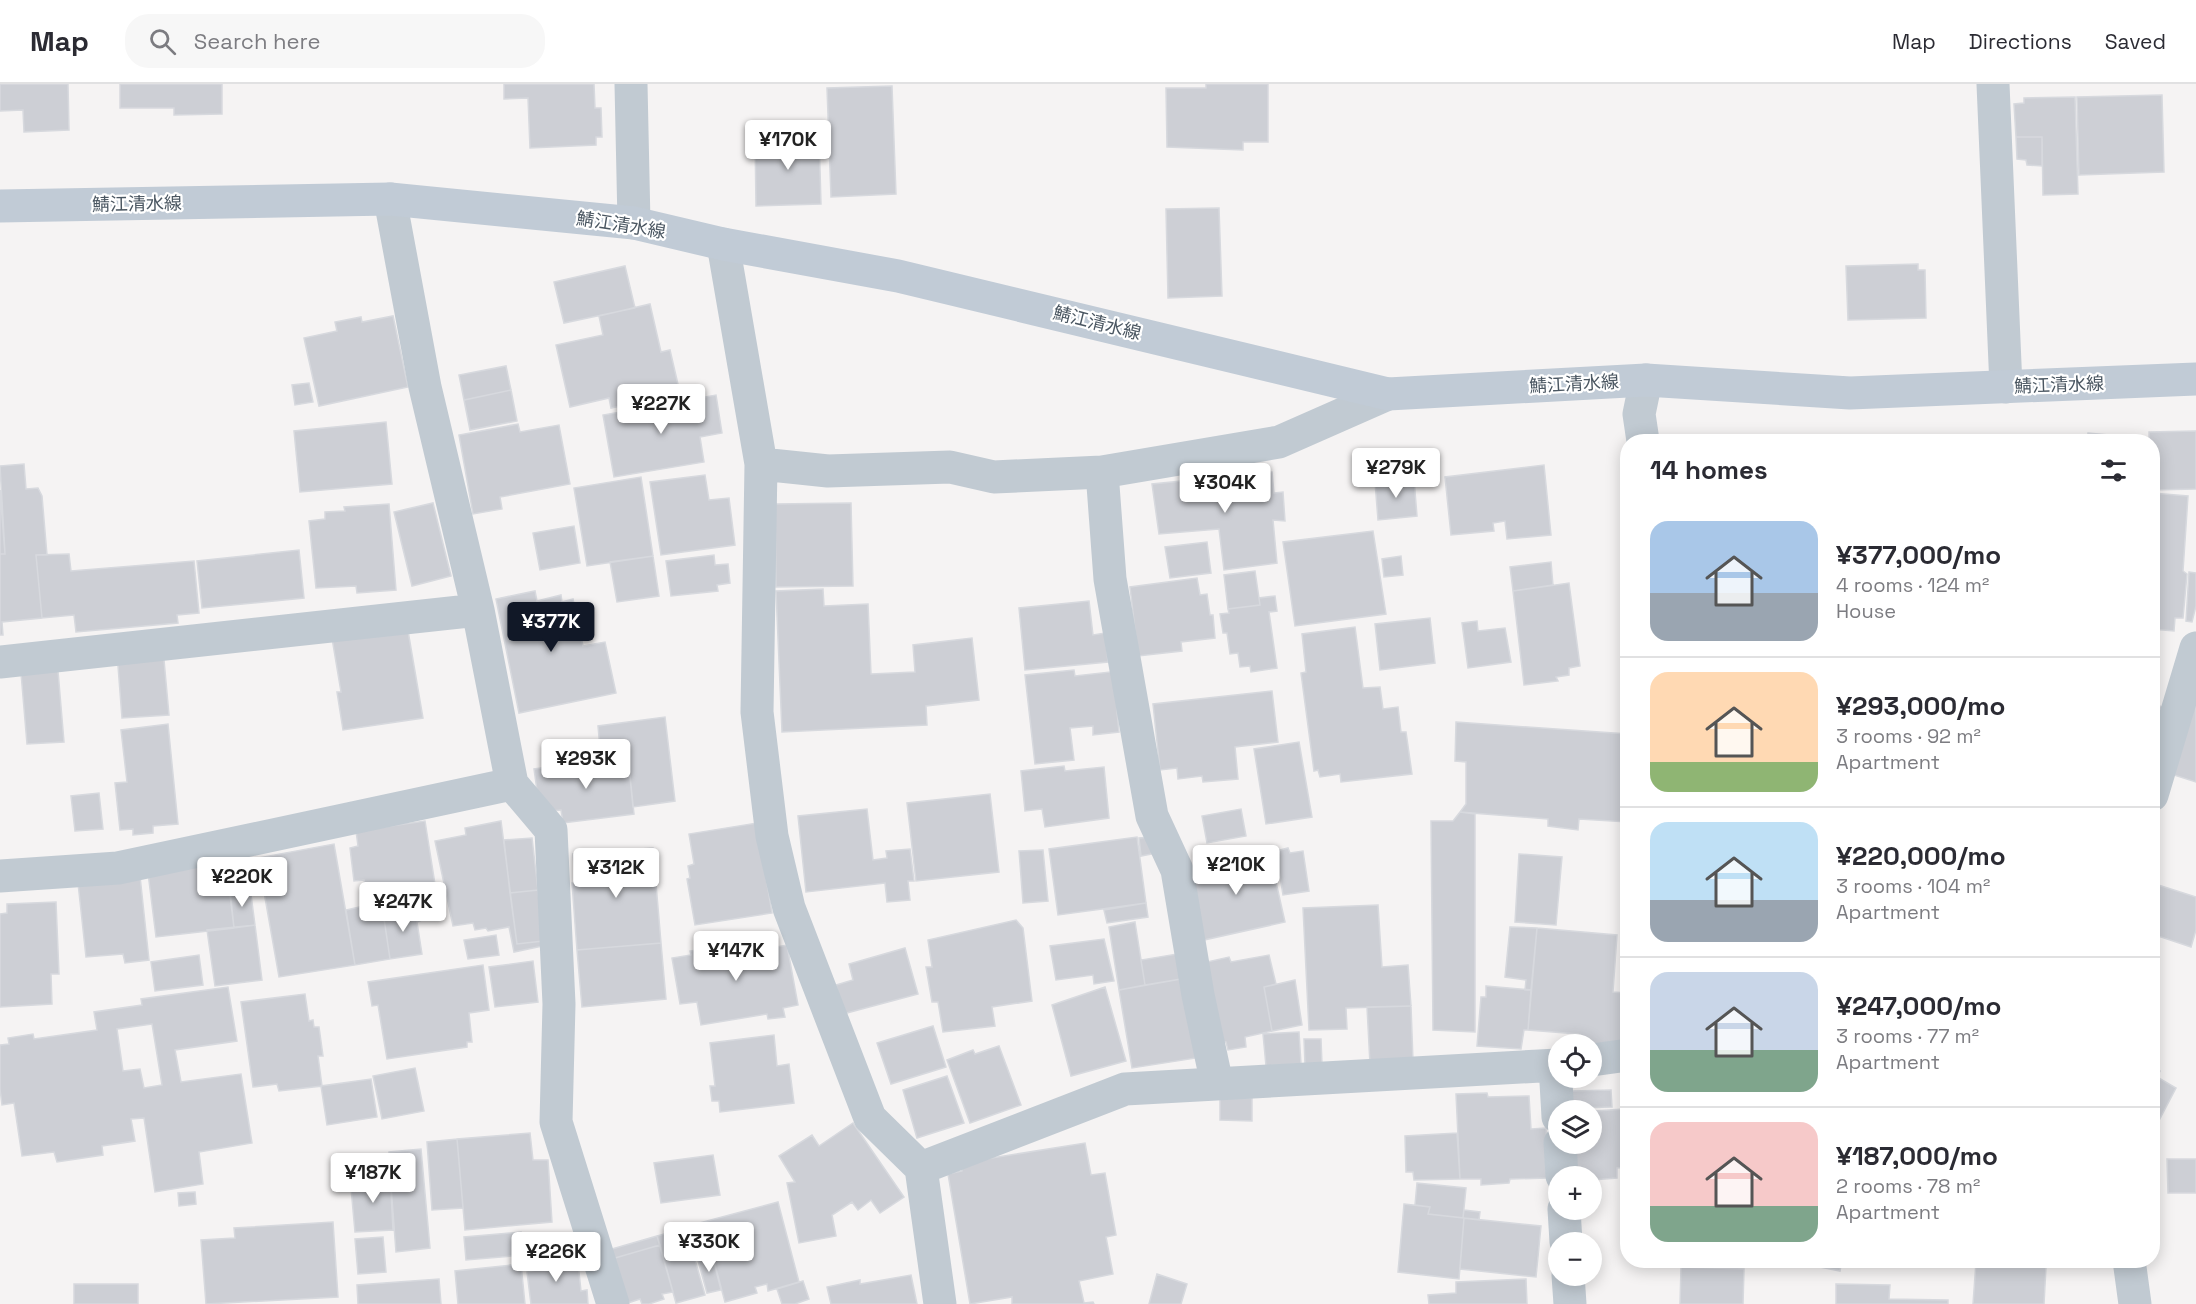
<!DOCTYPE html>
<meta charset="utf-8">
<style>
body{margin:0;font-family:"Space Grotesk","Noto Sans JP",sans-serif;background:#f7f7f7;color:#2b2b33;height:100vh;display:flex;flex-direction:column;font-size:22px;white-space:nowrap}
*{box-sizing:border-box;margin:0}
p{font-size:20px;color:#7c7c81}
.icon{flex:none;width:33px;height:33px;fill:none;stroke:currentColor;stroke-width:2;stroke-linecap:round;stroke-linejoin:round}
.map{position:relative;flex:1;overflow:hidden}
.sheet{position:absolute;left:1620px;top:350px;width:540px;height:834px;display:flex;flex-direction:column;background:#fff;border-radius:24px;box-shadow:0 3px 15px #0003}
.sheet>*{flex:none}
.tools{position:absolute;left:1548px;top:950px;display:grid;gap:12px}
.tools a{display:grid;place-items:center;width:54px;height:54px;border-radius:50%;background:#fff;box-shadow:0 3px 15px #0003;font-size:30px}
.price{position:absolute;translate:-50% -51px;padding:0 14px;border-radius:6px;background:#fff;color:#222;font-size:20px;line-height:39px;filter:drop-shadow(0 2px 3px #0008)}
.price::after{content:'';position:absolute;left:50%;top:36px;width:18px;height:14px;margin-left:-9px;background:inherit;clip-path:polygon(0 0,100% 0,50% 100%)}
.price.active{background:#111827;color:#fff}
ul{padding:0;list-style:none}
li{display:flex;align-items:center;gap:18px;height:150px;padding:0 30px}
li+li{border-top:2px solid #e1e1e2}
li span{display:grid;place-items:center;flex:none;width:168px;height:120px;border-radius:18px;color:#555}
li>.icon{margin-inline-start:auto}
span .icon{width:72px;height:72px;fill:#fffc;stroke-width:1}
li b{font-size:26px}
h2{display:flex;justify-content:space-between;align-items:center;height:72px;padding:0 30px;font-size:26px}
header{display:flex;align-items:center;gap:36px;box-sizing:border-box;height:84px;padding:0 30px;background:#fff;border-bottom:2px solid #e1e1e2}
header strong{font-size:28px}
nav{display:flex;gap:33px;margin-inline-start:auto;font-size:21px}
.search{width:420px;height:54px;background:#f7f7f7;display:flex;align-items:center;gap:15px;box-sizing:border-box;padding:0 21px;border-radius:24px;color:#7c7c81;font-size:22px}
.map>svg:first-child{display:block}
.building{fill:#cdcfd5;stroke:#d7d9de;stroke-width:1.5;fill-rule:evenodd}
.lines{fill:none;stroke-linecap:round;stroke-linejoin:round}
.minor{stroke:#c1cad2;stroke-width:33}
.secondary{stroke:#c1cbd6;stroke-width:33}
.labels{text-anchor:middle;stroke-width:4.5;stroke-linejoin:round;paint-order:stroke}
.street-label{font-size:18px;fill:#4a5661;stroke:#fff}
</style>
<header>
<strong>Map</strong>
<div class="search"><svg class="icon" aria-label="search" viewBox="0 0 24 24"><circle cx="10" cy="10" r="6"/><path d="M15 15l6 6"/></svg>Search here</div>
<nav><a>Map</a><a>Directions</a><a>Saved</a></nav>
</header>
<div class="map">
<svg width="2196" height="1220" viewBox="0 0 2196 1220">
<rect width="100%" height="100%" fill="#f5f3f3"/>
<path class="building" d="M0,0H68L69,46L24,48L23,26L0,27Z
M120,0H222V30L174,31V24H120Z
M504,0H594L595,24H601L602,53H596V61L530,64L528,14L504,15Z
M1206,0H1268V58H1243V66L1167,63L1166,4H1206Z
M892,2L896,110L831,113L827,4Z
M2162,11L2164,88L2079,91L2077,13Z
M2075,13L2078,110L2043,111L2042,53H2016L2014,20L2024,19V14Z
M819,51L821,120L756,122L755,53Z
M2016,53H2042V82L2027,81L2026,76L2017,75Z
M1219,124L1222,212L1168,214L1166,125Z
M1918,180V186H1925L1926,234L1848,236L1846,182Z
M625,182L635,224L564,239L554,198Z
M650,220L661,268L670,266L680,309L611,324L609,314L570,323L556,261L603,251L599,232Z
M393,232L408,303L319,322L304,254L337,247L335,238L361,233L362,238Z
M506,282L511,306L464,316L459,291Z
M309,299L313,318L295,321L292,301Z
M511,306L517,337L470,346L464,316Z
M716,311L722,349L700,353L704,378L614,393L603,331Z
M386,338L392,400L300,408L294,347Z
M518,340L520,348L559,341L570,400L500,413L502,425L473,430L459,351Z
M2196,347V405L2152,406V357H2149V348Z
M2088,349L2140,354V357H2087Z
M2046,352L2085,356V357H2045Z
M24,380L26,405L38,404L42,412L47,471H36L42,534L2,538L3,551H0V470H5L0,382Z
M1544,381L1551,451L1507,455L1505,437L1493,439L1494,447L1451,451L1445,393Z
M1272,388L1274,409L1283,408L1285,437L1273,436L1277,479L1224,486L1219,445L1159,450L1152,400Z
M705,391L709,416L729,414L735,461L661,471L650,398Z
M641,393L653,472L587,482L574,404Z
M1414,395L1417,432L1378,436L1375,398Z
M0,406L5,470H0Z
M2152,409L2188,412L2183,487L2187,490L2183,534H2175L2174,547L2152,545Z
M433,419L451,492L412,502L394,428Z
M851,419L853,502L776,503L775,420Z
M389,420L396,506L357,509L356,502L316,504L309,437L325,435V428L345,427L344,423Z
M574,442L580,479L540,486L533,449Z
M1373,447L1386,530L1295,542L1283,458Z
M1207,458L1211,489L1170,494L1165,463Z
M299,466L304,514L202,524L197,477Z
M69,470L71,487L194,477L199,529L177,531L178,539L76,548L74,531L42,534L36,471Z
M714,471L715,481L728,480L730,499L717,501L718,507L671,512L666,477Z
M653,472L659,512L617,518L610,478Z
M1401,472L1403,491L1384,493L1382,475Z
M1551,478L1553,501L1513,507L1510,483Z
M1255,487L1260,521L1228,525L1224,491Z
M2189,488L2196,489V522L2192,538L2186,537Z
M1197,494L1200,511L1207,510L1210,531H1213L1215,554L1181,558L1182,567L1138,572L1130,503Z
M1569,499L1580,582L1569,584V591L1556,593L1558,597L1524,601L1513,507Z
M823,505L824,522L868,520L871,590L915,588L913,561L972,554L979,616L926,622L927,641L782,648L776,507Z
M535,507L537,517L561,511L562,518L573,515L583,562L605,558L616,609L519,629L496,515Z
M1275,512L1277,527L1269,528L1277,584L1251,588L1250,582L1240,583L1238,569L1230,570L1227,549H1223L1220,530L1229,529L1228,525L1260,521L1259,514Z
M1089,517L1093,551L1105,549L1108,578L1025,586L1019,524Z
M1430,534L1435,579L1380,586L1375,540Z
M1477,537L1478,547L1505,544L1511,578L1468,584L1462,539Z
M407,541L423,634L343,646L337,608H341L332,554Z
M1355,543L1363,604L1380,603L1383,625L1398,623L1401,648H1406L1412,690L1341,698L1340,690L1320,693L1318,686L1314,687L1301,589L1306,588L1302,550Z
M163,565L169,631L122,634L117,569Z
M1074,586L1075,592L1119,587L1117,628L1119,648L1093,651V642L1070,644L1074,676L1035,680L1025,591Z
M58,587L64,658L27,660L21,589Z
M2196,606V698L2168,689Z
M1272,607L1278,658L1235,663L1238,695L1203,698L1202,692L1178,695L1177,684L1160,686L1153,620Z
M2152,619L2162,623L2152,653Z
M665,633L675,717L633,723L628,673L601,675L598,642Z
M1456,638L1628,650V738L1579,735L1578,746L1548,742V735L1460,728L1466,720V678L1455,677Z
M168,640L178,740L153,742V749L133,751V745L120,746L115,699L127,698L121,646Z
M1299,658L1312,733L1266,740L1254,665Z
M628,673L634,730L563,739L561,726L540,728L534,685Z
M1064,682L1065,687L1104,683L1109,734L1045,743L1042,725L1025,727L1021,687Z
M99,709L103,745L75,747L71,712Z
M990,710L999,788L916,797L907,719Z
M867,725L873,776L887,774L886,767L910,765L914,797H908L910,816L887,818L885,799L806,808L798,732Z
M1241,725L1246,752L1207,759L1202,732Z
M1460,728L1475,730V948L1433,946L1431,737H1453Z
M425,737L438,819L419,821V824L383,828L382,821H368L364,796L354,797L350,764L358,762L356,747Z
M501,737L517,860L543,857V862L514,868L509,843L488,847L486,844L475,846L473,839L453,842L435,757L466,751L465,744Z
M757,739L772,829L695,841L687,795L690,794L688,782L694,780L689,750Z
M1137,753L1146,819L1058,831L1049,765Z
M1150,753L1152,770L1141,772L1139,754Z
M532,754L538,806L510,809L504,756Z
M334,760L355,881L279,893L258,774Z
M653,764L661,859L577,866L572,799H576L573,770Z
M1288,764L1290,769L1303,767L1309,807L1283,811L1276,767Z
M1043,766L1048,817L1023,819L1019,767Z
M1269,767L1285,838L1204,856L1188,785Z
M1519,770L1562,773L1556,841L1515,838Z
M226,779L234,844L156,853L148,789Z
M140,792L149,876L125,879L123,870L86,873L78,799Z
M2152,799L2196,813V846L2191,863L2152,850Z
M250,803L255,841L234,844L230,806Z
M538,806L543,857L517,860L510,809Z
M56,818L59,890H51L52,920L0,923V830L7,829V820Z
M1146,819L1148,833L1107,839L1104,826Z
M368,821H382L390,875L355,881L346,826Z
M1378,821L1382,883L1408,881L1411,922L1346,924L1347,945L1309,946L1303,824Z
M419,824L422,836L417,838L422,870L390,875L383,828Z
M1016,836L1023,844L1032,917L992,923L995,942L943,948L938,918H932L926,883H932L928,856Z
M1135,838L1145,901L1119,906L1109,843Z
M255,841L262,896L215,902L207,846Z
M1510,843L1537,844L1531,906H1525L1526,896L1505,893Z
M1537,844L1617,851L1613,908L1626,909L1622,962L1577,960L1578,950L1528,946Z
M496,851L499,871L468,875L464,856Z
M1104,855L1114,897L1094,900L1093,891L1056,896L1050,862Z
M748,857L750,871L759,869V866L787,861L798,921L783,924L785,933L768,935L767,930L701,941L697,918L680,920L672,874L691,871L690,867Z
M661,859L666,915L582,923L577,866Z
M905,864L918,910L843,930L836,901L853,896L849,880Z
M1177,870L1181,895L1145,901L1141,876Z
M199,871L203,901L155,907L151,878Z
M1269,871L1276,900L1264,903L1272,947L1245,953L1246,963L1228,966L1226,958H1222L1207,878L1229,873L1231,878Z
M533,877L538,918L495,923L489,883Z
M483,881L489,926L469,929L472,958H467V963L387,975L378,921L372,922L368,898Z
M1181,895L1196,974L1132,984L1119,906Z
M1295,896L1302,941L1272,947L1264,903Z
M1486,902L1531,906L1528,946H1524L1521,965L1477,962L1481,913H1486Z
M228,903L237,957L175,966L181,998L241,990L252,1059L199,1068L203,1100L155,1108L144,1034L131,1035L135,1057L102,1062L103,1071L57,1078L54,1068L22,1072L14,1019L2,1021L0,1005V961L9,960L8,954L33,950L34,955L97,946L94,928L142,921L141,915ZM152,940L162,1001L144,1004L140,985L123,987L117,945Z
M1105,903L1126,977L1071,992L1052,921Z
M305,910L309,937L313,936L314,943H319L323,972H318L322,1002L279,1007L277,1000L253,1003L241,918Z
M1411,922L1413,977L1370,980L1367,923Z
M933,942L946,983L891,1000L877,959Z
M1299,948L1301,980L1266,982L1263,950Z
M774,951L777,982L789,980L794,1019L720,1028L719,1017H712L710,1002H715L710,959Z
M1304,955H1321L1322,980L1305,981Z
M999,962L1021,1021L970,1039L947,976L973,966L975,970Z
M2152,983L2160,987L2157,993L2176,1004L2152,1050Z
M415,984L424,1027L382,1035L373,992Z
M947,992L964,1039L917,1054L903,1006Z
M371,995L377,1033L327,1041L321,1002Z
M1628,1004V1083L1617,1084V1094L1592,1096V1092H1575L1574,1059H1592V1055H1597L1595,1027L1624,1025V1005Z
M1611,1006L1612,1023L1572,1024L1571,1007Z
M1487,1009L1488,1013L1529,1012L1531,1045L1546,1044L1548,1094L1510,1095L1509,1099L1481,1101V1095H1460L1456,1010Z
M1220,1013L1252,1014V1037L1220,1036Z
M853,1039L904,1113L880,1129L871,1116L858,1126L852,1118L832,1131L836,1152L799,1159L787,1099L795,1098L779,1072L812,1051L819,1062Z
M530,1049L533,1076H548L552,1138L465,1146L457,1055Z
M1457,1049L1460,1095L1414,1096L1413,1088H1406L1405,1052Z
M457,1055L463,1124L432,1126L427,1058Z
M1085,1059L1091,1091L1105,1089L1116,1151L1106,1153L1113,1190L1079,1197L1084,1219L1093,1218L1094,1220H1012V1213L970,1220L948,1090L962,1087L961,1079Z
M421,1065L430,1164L396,1168L390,1089L372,1090V1082L389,1080V1068Z
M713,1071L720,1111L661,1119L654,1079Z
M2167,1075H2196V1109H2168Z
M390,1089L393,1146L355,1148L351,1104L364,1102L363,1091Z
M1417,1099L1466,1104L1463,1134L1428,1130L1430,1123L1415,1121Z
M195,1108L196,1120L179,1122L178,1109Z
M778,1118L799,1198L768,1207L767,1200L755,1203L757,1209L725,1218L712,1170L697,1173L688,1142Z
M1404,1120L1430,1123L1428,1130L1464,1134L1459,1195L1398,1188Z
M1464,1126L1480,1128L1479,1136L1463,1134Z
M1464,1134L1541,1142L1536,1193L1460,1185Z
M333,1138L338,1213L206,1220L201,1156L235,1154L234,1144Z
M686,1144L705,1211L676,1219L657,1152Z
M521,1148L523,1171L466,1176L464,1153Z
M657,1152L660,1161L608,1176L605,1167Z
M383,1153L386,1188L358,1190L355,1155Z
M660,1161L673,1208L662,1210L664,1215L649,1220H642L640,1215L625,1220L608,1176Z
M712,1170L721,1206L707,1209L697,1173Z
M570,1173V1180L578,1179L581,1207L587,1206L588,1220H531L527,1188L537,1186L536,1178Z
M1806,1176H1842L1840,1187L1805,1180Z
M1976,1178L2046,1183L2044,1220H1973Z
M521,1180L525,1220H458L455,1187Z
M1681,1183L1744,1185L1743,1220H1680Z
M1157,1190L1187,1200L1181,1220H1149Z
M911,1191L917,1220H831L827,1203L860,1196V1200Z
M439,1195L441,1220H358L357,1201Z
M1526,1195L1527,1220H1429L1428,1211L1456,1209V1198Z
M803,1197L809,1215L795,1220H782L777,1205Z
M74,1200H138V1220H74Z
M1836,1200L1890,1201L1889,1215L1948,1216V1220H1836Z"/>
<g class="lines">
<path class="minor" d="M631,0L634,139
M1993,0L2006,303
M390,115L425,303L478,526L512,700L551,746L559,920L556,1038L613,1220
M723,160L761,380L757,628L772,752L789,824L870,1034L921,1084L940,1220
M1643,357L1639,330L1646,296
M761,380L828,387L950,383L994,393L1102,388L1279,358L1388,310
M1102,388L1110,495L1152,732L1177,786L1198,911L1217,1000
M0,578L478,526
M2152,711L2196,564
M0,792L118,784L512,700
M1592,976L1628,971
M1555,981L1558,1033
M1560,1059L1562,1092
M921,1084L1125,1005L1558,981
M1564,1125L1566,1158
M2129,1176L2135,1220
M1568,1191L1570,1220"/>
<path class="secondary" d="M0,122L390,115L634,139L723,160L898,192L1388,310L1646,296L1850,309L2196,295"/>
</g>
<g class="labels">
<g class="street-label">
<text transform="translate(137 120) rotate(-1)" y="6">鯖江清水線</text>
<text transform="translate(621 141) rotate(9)" y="6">鯖江清水線</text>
<text transform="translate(1097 239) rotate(14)" y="6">鯖江清水線</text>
<text transform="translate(1574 300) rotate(-3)" y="6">鯖江清水線</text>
<text transform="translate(2059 301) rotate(-2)" y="6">鯖江清水線</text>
</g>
</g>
</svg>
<div class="tools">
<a><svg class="icon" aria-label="locate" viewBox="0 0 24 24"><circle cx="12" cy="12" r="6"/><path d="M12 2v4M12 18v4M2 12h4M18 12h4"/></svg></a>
<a><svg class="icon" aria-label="layers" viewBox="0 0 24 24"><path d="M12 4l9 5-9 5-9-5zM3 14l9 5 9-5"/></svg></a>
<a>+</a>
<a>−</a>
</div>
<b class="price" style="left:788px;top:87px">¥170K</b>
<b class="price" style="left:661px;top:351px">¥227K</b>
<b class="price" style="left:1396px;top:415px">¥279K</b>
<b class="price" style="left:1225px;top:430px">¥304K</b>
<b class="price active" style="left:551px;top:569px">¥377K</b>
<b class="price" style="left:586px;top:706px">¥293K</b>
<b class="price" style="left:1236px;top:812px">¥210K</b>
<b class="price" style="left:616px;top:815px">¥312K</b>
<b class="price" style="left:242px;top:824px">¥220K</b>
<b class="price" style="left:403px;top:849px">¥247K</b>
<b class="price" style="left:736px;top:898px">¥147K</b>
<b class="price" style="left:373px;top:1120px">¥187K</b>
<b class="price" style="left:709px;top:1189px">¥330K</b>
<b class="price" style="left:556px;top:1199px">¥226K</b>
<section class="sheet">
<h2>14 homes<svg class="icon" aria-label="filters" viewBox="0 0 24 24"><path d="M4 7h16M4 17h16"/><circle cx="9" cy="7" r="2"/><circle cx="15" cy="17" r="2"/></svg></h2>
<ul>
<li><span style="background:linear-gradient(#a9c7e8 60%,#9aa5b1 0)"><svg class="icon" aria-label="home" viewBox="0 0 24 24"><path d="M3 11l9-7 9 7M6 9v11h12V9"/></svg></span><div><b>¥377,000/mo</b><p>4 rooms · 124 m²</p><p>House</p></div></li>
<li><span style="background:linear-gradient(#ffd9b3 75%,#8fb573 0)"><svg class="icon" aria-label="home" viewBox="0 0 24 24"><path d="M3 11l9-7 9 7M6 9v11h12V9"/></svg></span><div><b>¥293,000/mo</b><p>3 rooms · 92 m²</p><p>Apartment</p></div></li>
<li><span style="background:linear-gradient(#bfe0f5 65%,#9aa5b1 0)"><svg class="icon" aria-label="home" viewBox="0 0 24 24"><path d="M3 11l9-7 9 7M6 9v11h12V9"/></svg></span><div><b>¥220,000/mo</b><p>3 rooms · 104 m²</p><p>Apartment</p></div></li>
<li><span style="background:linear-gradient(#c9d6e8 65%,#7fa58c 0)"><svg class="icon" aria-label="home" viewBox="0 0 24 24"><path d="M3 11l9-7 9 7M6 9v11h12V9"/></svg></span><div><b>¥247,000/mo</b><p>3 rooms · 77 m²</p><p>Apartment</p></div></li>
<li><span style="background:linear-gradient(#f6c9c9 70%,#7fa58c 0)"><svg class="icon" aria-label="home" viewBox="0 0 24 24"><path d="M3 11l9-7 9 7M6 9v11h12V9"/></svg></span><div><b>¥187,000/mo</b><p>2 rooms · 78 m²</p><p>Apartment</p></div></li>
</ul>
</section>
</div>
